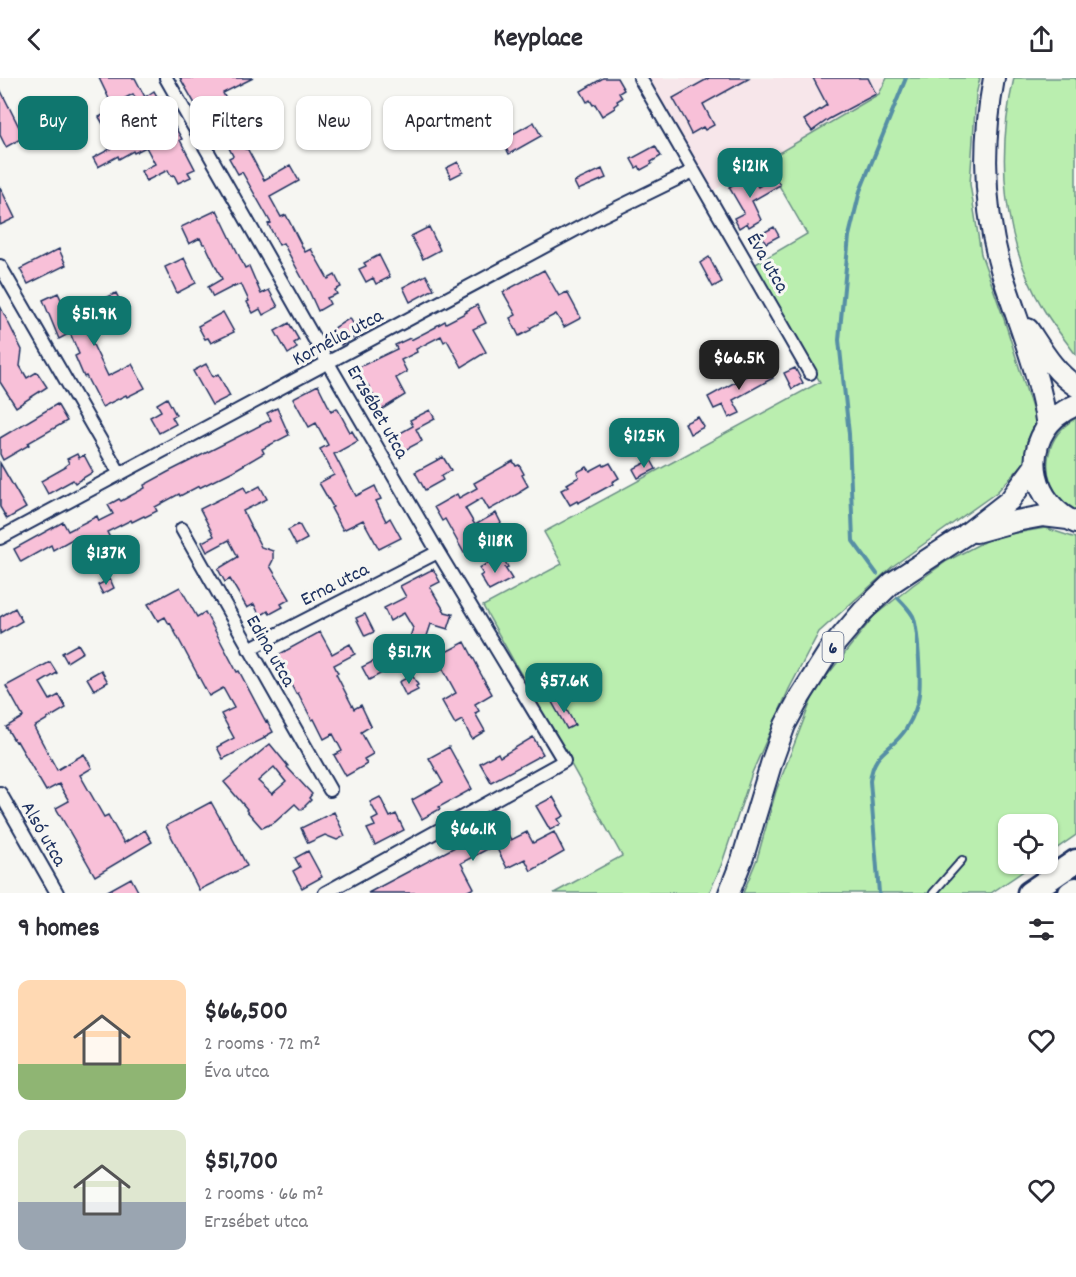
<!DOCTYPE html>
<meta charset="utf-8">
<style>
body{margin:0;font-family:Dekko,sans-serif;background:#f7f7f7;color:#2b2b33;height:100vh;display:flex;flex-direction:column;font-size:22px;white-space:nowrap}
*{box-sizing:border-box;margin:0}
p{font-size:20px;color:#7c7c81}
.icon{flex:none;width:33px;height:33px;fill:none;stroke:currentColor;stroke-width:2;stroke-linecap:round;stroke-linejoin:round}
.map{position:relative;height:815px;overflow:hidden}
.panel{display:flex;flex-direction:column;background:#fff;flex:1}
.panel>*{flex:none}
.banner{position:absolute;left:18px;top:18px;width:600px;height:54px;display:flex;gap:12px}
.fabs{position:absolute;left:998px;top:736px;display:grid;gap:12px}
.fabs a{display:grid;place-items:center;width:60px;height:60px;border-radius:12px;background:#fff;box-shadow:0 2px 4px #0004;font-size:30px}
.price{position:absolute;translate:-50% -51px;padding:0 14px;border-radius:12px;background:#0f766e;color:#fff;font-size:20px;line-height:39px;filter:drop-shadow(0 2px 3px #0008)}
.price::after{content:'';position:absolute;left:50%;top:36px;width:18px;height:14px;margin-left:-9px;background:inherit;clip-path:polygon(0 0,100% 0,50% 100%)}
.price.active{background:#222;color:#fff}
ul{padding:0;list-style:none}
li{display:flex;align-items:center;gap:18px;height:150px;padding:0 18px}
li span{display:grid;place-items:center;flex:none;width:168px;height:120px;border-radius:12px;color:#555}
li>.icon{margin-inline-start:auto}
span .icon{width:72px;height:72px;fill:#fffc;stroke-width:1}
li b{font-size:26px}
h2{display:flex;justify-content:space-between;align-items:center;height:72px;padding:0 18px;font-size:26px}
.pill{padding:0 21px;border-radius:12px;background:#fff;box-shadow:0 2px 4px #0004;font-size:21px;line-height:54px}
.pill.active{background:#0f766e;color:#fff}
header{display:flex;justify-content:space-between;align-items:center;height:78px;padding:0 18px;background:#fff;font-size:27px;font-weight:700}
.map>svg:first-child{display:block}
.built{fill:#f7e6ea}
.green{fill:#baeeaf;stroke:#6a8e86;stroke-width:1.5}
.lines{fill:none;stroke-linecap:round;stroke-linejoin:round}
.stream{stroke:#568fa5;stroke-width:4}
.building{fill:#f8c0d8;stroke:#1b2f5e;stroke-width:1.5;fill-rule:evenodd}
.lane-casing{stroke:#1b2f5e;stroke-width:10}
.street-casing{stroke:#1b2f5e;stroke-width:16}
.primary-casing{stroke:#1b2f5e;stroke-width:24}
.highway-casing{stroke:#1b2f5e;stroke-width:27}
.lane{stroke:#f6f6f2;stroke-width:6}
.street{stroke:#f6f6f2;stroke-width:12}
.primary{stroke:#f6f6f2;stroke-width:20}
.highway{stroke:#f6f6f2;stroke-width:22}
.labels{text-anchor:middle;stroke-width:6;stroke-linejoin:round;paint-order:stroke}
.shield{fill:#f6f6f2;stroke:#5d6b8a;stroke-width:1.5}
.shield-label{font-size:18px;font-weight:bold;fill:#1b2f5e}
.street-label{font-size:20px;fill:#1b2f5e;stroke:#f6f6f2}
</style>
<header><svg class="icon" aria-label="back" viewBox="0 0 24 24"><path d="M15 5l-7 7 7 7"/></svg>Keyplace<svg class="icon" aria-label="share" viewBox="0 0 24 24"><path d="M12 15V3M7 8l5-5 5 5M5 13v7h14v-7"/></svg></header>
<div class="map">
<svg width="1076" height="815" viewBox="0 0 1076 815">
<rect width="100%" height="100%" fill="#f6f6f2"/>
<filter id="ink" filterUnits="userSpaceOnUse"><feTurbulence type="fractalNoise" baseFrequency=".0167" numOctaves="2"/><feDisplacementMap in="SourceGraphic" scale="12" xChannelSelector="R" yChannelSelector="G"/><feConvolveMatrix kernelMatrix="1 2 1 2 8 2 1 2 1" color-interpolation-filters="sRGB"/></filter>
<g filter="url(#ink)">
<path class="built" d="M646,0H887L879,16L713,113Z"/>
<path class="green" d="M887,0H980L976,17L970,106L981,176L1004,241L1036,343L1027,363L1024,385L997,414L893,488L819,554L789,611L752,695L721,788L709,815H554L622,778L483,528L562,486L544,454L820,304L754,187L807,156L765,83L879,16Z
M1014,0H1076V277C1065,262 1053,247 1044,232C1002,163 996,77 1014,0Z
M1076,340V432C1071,429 1065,425 1061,421C1038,394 1046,357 1076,340Z
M1045,450L1076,460V757L1047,777V747H1008V786H1034L991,815H743L757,781L776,713L815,613L874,538L913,507L947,483L993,459Z"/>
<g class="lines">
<path class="stream" d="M877,496L853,463L849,356L839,262L849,158L860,113L906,0
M879,815L870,703C874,671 891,674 906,651C912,641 918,628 919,616C921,602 918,549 913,538C909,531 903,525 898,520"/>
</g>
<path class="building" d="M99,0H135L145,19L154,13L182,61L180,62L195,91L188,94L191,99L178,105L174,97L171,98L168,92L146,103L141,93L155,86L146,69L134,75L133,73L119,81L118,78L98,89L93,80L121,65L122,67L146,55L145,53L153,49L133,16L112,27Z
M180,0H253L223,15L227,23L221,27L245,71L247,70L264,102L290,87L299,103L270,119L281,139L286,137L305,174L311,171L328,201L335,197L341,209L335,212L337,216L327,220L330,226L318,233L308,211L283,165L279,167L268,146L271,145L242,94L238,96L229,80L233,78L224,60L217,64Z
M603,0H617L624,12L619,15L622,20L617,23L618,25L614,28L615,30L602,38L595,26L593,27L590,22L587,24L581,13Z
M709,0H750L703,26L714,47L705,52L703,49L691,56L686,46L687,45L673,20Z
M813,0H868L876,16L829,41L812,53L804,42L827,27Z
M0,11L24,59L6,69L0,57Z
M118,29L124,41L106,51L99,39Z
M534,44L541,58L509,76L502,62Z
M655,68L661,78L651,84L652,86L641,92L639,88L636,90L631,81Z
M458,84L463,94L451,100L446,90Z
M602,91L606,100L578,112L574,104Z
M751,97L758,109L775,99L780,107L752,123L761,142L749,149L747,145L739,150L734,140L744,135L729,109Z
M0,109L15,140L0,147Z
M217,132L245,190L249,188L261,216L269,212L278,229L263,237L260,231L253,235L247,224L249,223L241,206L234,209V208L213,219L208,209L222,201L205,166H203L200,160L189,166L181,149Z
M429,149L440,172L423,181L411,158Z
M774,149L779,158L766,165L761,156Z
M59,171L66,187L28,206L20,191Z
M379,177L390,199L376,206L373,200L366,204L359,191L366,188L364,185Z
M709,179L722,204L713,209L700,185Z
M184,180L196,205L177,215L165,189Z
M544,192L559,218L567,214L581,240L564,249L556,236L530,250L531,252L519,258L510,240L516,237L503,214Z
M426,197L434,211L410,224L403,209Z
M58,215L69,238L116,215L124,231L103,241L105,245L87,254L108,298L132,286L145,310L127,319L126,317L102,329L86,298L84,299L75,278L79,276L70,255L59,261L43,222Z
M477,227L486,245L473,251L486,274L462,289L447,262L444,264L441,258L416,271L417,274L401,282L407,294L396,300L405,317L381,332L368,307L363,310L353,292L397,271L395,267L410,260L411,262L436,249V248L445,243L446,245L467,234L466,233Z
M0,228L22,272L20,288L27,300L37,294L47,309L16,329L0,304Z
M223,234L234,254L211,265L208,260L205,261L198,248Z
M350,240L359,256L341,267L331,252Z
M289,245L299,262L294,265L297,270L288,276L275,253Z
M206,286L213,299L218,296L230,318L212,327L193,293Z
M766,287L773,300L733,322L740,335L729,340L723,327L714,331L708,319Z
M795,290L803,305L792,311L784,295Z
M318,307L331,333L337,330L350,354L352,353L358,363L334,376L356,418L375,408L381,421L376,423L386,443L390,440L401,460L379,471L363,442L343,452L331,430L333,429L319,405L334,397L320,371L328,367L316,345L309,349L293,320Z
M167,320L176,337L172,339L176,346L159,355L150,339L161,333L157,326Z
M57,326L67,343L28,365L29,367L3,382L0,376V360Z
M277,330L289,357L262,371L264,375L233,393L199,410V408L180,418L179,416L155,429L157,433L145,439L144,438L132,444L131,442L107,454L111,462L101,467L104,472L91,478L89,474L85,476L76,459L53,472L51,467L21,484L14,471L63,444L68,453L97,438L99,443L113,436L108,427L119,421L121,423L145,410L144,407L168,394L271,342L267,335Z
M430,332L435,341L416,351L422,363L403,373L395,358L413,348L410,342Z
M698,339L704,349L690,356L685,345Z
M77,376L79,380L84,377L93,394L75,405L73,402L48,416L41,403L66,389L65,388L69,385L67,381Z
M443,379L451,392L441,398L443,402L425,412L415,394Z
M651,382L656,391L638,400L633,391Z
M513,383L516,388L519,387L524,396L522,397L528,408L520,413L521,414L489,432L482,420L465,430L475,447L496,435L501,445L494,449L497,453L485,460L486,463L464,475L445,441L442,443L434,429L457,416L459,420L477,410L474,405Z
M0,385L26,430L7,441L0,429Z
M610,385L619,400L612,404L613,406L602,412L578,425L577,423L570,427L561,412L569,408L567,406L579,399L577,394L587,389L590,393L603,386L604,388Z
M260,408L267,421L243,433L261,469L273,473V482L270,488L290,521L281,526L283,529L270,536L268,533L260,538L254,526L247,530L230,501L225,504L218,491L238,479L229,462L207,474L202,464L214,458L200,431L244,409L247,415Z
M299,446L307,461L296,467L288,452Z
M502,478L508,489L505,490L512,501L489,513L480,498L483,496L479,490Z
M433,491L440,504L430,509L445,534L453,536L448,551L431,546L425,564L410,559L413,550L404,535L390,543L384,530L406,519L400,508Z
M110,501L114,510L103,516L98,507Z
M180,509L197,539L205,534L237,594L239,593L266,644L267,643L273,654L264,659L265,660L223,681L217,669L234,660L221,636L234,630L223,610L209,618L170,545L169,546L165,539L158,543L148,526Z
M15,530L22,543L0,556V539Z
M365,536L374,554L365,558L356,540Z
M320,554L332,576L350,566L355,576L334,587L338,595L336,596L354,631L361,627L371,648L361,654L373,676L364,681L367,686L346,698L334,677L342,673L333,656L324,661L314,641L312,642L298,615L296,616L276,578Z
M465,564L478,589H477L492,616L475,626L479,633L475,635L485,653L472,661L462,642L455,646L442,623L456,615L438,582L442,580L440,577Z
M78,566L83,574L67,584L62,575Z
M378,581L384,594L369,602L362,589Z
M50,584L57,595L40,605L50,622L59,617L66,630L34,649L57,692L84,676L92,690L80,697L104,739L108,737L124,765L145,752L152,764L95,798L56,730L69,723L59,706L46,713L17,663L15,664L6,649L23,639L6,608Z
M101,592L108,604L94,612L87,600Z
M412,597L418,607L416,608L418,612L406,618L399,604Z
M560,620L575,647L567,651L552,624Z
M533,659L543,676L491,704L480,685L498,675L500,679Z
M270,666L288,688L287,689L312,716L309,720L311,722L301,732L295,726L275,744L262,750L246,732L247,731L224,704ZM274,689L286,704L272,716L258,703Z
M449,669L472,711L439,729L440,731L422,741L412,722L443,705L429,680Z
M380,719L390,739L396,736L404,752L375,767L367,751L375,748L372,742L378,739L370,724Z
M553,719L564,738L558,741L561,746L550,752L536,728Z
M211,724L225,749L226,748L247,788L199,812L166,748Z
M334,734L345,758L337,762L325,757L308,765L301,750Z
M502,744L511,762L527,754L533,765L554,754L564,774L531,793L525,781L507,790L495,767L461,785L474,810L464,815H368Z
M308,773L322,799L302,810L293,793L300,789L295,780Z
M131,800L139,815H104Z"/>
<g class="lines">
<defs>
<path id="lane" d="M933,815L962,782"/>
<path id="street" d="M166,0L328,285L438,474L564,683L325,815
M640,0L810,295
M0,188L120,396
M182,451L330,712
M0,460L603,137L693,93
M249,571L438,474
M0,715L57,815"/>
<path id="primary" d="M994,0C982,65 983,131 1002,195C1018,246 1040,295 1047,349
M1028,251C1042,272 1055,295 1076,308
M1076,327C1069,330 1062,334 1056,339C1020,372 1034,426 1076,445
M976,454L1016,443L1043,438L1068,441
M729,815L743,779L772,683L785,647L800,619L829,573L863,533L893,504L965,457L1010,422L1035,388"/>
<path id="highway" d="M1029,815L1076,783
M1070,815L1076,811"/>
</defs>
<use href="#lane" class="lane-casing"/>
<use href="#street" class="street-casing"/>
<use href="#primary" class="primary-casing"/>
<use href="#highway" class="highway-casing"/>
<use href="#lane" class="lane"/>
<use href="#street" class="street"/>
<use href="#primary" class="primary"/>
<use href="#highway" class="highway"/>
</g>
</g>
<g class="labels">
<rect class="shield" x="822.5" y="554" width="21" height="30" rx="4.5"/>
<g class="shield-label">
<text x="833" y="575">6</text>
</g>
<g class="street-label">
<text transform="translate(769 184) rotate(60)" y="7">Éva utca</text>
<text transform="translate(337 258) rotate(-28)" y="7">Kornélia utca</text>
<text transform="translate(379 333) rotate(60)" y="7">Erzsébet utca</text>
<text transform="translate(334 505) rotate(-27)" y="7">Erna utca</text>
<text transform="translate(272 572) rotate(60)" y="7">Edina utca</text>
<text transform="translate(45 755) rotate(60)" y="7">Alsó utca</text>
</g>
</g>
</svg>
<div class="fabs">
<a><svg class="icon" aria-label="locate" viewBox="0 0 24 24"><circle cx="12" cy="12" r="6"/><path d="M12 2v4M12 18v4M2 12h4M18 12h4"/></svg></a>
</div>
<b class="price" style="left:750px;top:121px">$121K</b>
<b class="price" style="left:94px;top:269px">$51.9K</b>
<b class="price active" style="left:739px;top:313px">$66.5K</b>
<b class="price" style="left:644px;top:391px">$125K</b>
<b class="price" style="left:495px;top:496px">$118K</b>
<b class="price" style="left:106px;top:508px">$137K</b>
<b class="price" style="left:409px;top:607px">$51.7K</b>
<b class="price" style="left:564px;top:636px">$57.6K</b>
<b class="price" style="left:473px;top:784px">$66.1K</b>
<div class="banner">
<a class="pill active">Buy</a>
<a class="pill">Rent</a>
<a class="pill">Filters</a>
<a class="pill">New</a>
<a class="pill">Apartment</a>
</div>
</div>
<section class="panel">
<h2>9 homes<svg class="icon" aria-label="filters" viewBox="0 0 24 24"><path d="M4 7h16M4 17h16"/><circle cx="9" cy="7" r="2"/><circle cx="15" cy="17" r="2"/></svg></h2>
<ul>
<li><span style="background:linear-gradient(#ffd9b3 70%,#8fb573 0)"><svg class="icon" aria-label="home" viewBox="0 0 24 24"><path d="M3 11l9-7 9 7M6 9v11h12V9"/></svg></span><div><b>$66,500</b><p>2 rooms · 72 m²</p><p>Éva utca</p></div><svg class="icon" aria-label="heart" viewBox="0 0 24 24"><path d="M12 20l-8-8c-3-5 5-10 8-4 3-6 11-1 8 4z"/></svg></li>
<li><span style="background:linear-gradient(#dfe7d0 60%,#9aa5b1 0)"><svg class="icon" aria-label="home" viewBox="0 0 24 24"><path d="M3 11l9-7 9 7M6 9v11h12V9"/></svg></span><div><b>$51,700</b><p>2 rooms · 66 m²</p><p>Erzsébet utca</p></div><svg class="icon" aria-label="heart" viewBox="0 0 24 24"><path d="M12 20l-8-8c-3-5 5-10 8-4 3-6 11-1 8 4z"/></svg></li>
</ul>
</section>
